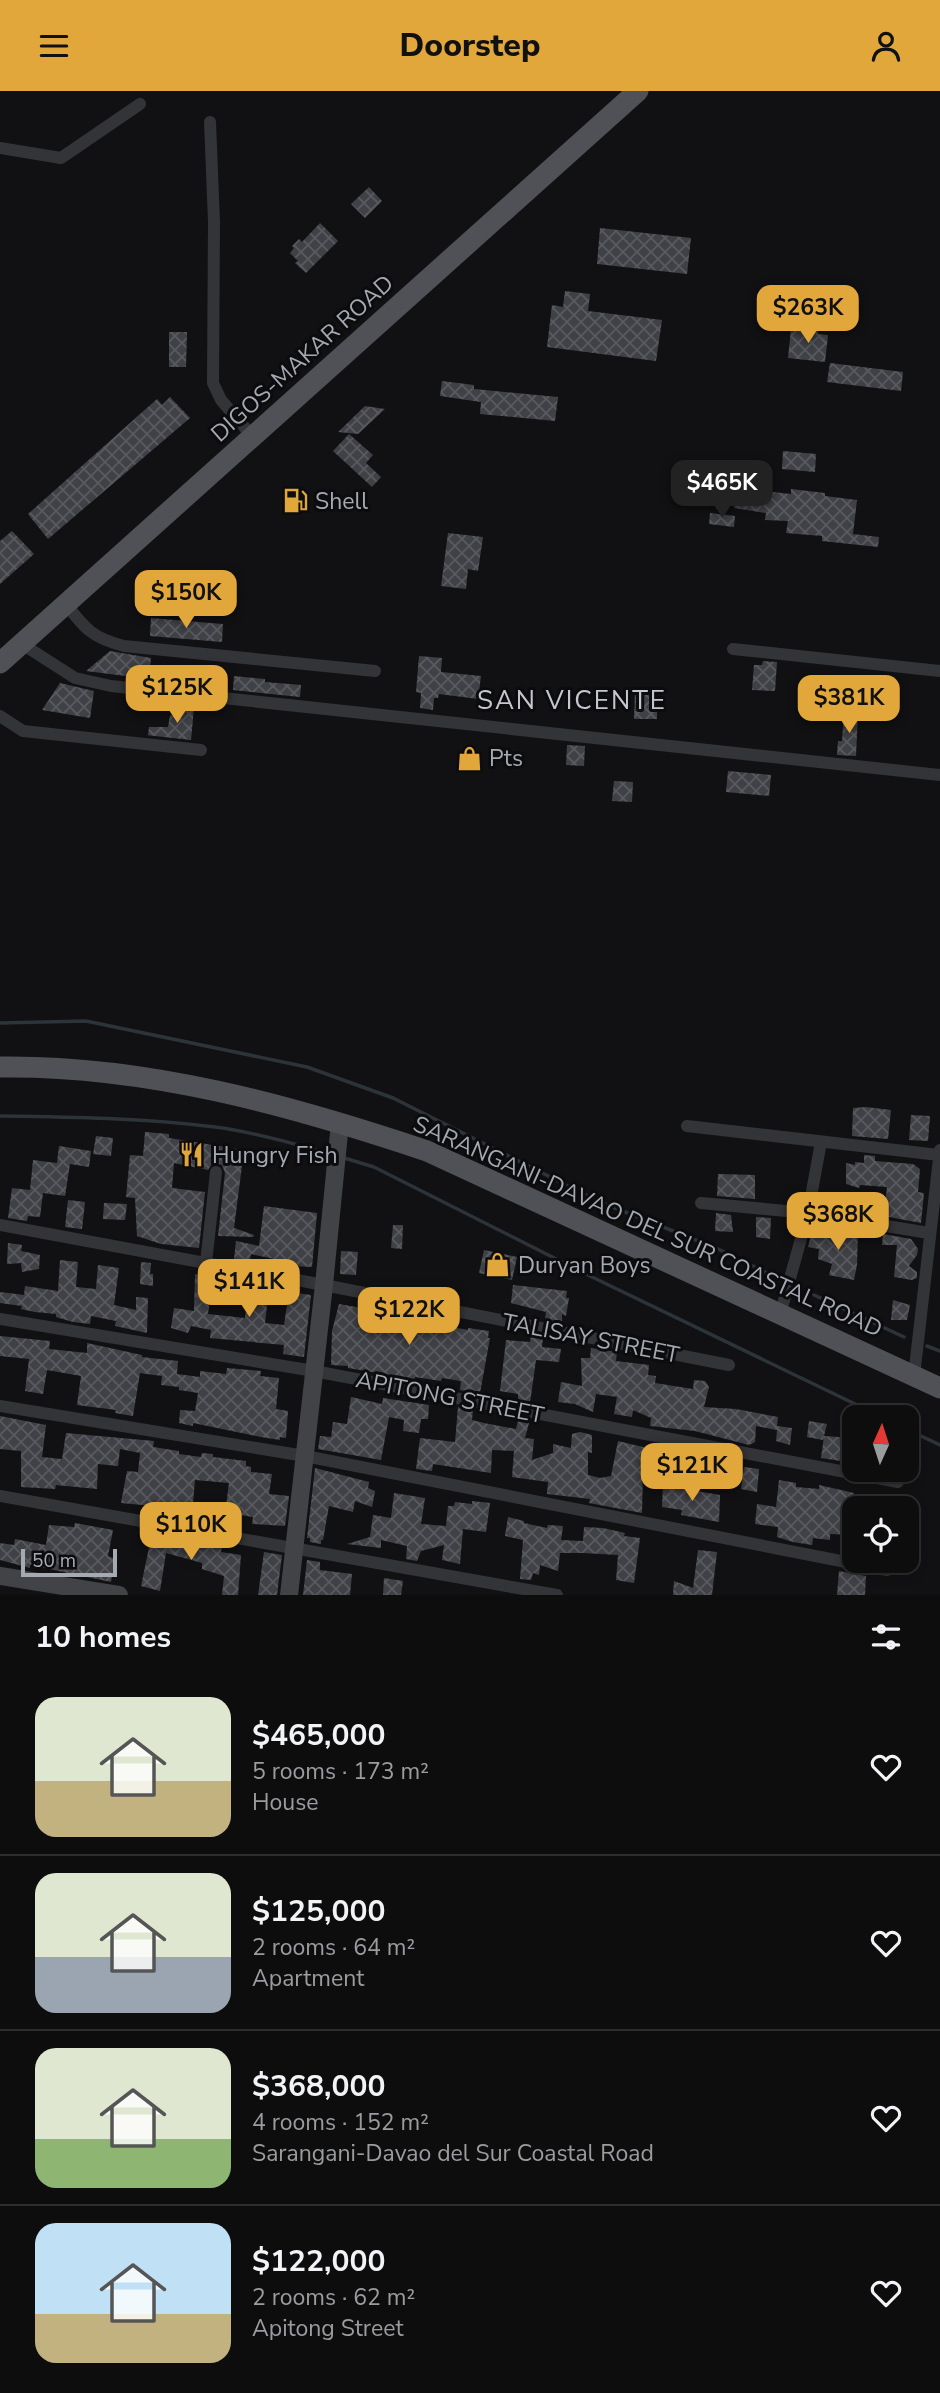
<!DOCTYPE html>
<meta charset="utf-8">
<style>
body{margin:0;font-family:"Nunito Sans",sans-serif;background:#1b1b1c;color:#f1f3f6;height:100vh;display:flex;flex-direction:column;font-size:26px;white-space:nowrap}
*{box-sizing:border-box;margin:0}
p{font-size:23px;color:#9a9c9e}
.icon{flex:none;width:38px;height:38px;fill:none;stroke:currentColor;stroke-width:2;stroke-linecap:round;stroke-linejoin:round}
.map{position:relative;height:1504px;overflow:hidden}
.details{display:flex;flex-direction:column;background:#0d0d0e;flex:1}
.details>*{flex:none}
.needle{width:46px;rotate:3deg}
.controls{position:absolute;left:842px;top:1314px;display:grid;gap:14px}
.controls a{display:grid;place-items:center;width:77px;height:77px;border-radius:14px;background:#0d0d0e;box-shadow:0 4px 10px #0003,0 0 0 2px #2d2d2e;font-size:35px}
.scale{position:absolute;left:21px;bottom:18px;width:96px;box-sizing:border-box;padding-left:7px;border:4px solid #a4a9b2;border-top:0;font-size:19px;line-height:24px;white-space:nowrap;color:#a4a9b2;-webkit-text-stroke:5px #0c0c0e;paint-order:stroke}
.price{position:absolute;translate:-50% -60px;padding:0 16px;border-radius:14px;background:#e2a73a;color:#111;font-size:23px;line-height:46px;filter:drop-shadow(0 2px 4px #0008)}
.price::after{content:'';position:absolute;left:50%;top:42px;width:21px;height:16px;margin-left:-10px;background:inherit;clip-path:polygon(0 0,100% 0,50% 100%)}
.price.current{background:#222;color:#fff}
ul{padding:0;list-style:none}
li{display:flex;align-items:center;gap:21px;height:175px;padding:0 35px}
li+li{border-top:2px solid #2d2d2e}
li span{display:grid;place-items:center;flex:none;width:196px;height:140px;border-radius:21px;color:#555}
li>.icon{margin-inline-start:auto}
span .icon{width:84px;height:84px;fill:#fffc;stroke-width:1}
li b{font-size:30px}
h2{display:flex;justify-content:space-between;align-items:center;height:84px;padding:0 35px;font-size:30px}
header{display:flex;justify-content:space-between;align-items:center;height:91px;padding:0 35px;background:#e2a73a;color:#111;font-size:32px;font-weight:800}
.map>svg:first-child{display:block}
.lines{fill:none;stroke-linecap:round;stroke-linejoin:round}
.stream{stroke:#2c343a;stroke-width:3.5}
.building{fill:url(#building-cross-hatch)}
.street{stroke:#333437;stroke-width:12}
.secondary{stroke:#414347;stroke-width:18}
.primary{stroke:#4f5156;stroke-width:21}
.labels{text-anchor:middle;stroke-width:6;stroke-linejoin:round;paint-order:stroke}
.street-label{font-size:23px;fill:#a4a9b2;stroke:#0c0c0e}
.poi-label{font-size:23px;fill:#a4a9b2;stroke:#0c0c0e;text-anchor:start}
.quarter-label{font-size:26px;letter-spacing:2px;fill:#c4c7cf;stroke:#0c0c0e}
</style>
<header><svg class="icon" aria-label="menu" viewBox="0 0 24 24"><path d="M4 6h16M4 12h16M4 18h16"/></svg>Doorstep<svg class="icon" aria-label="person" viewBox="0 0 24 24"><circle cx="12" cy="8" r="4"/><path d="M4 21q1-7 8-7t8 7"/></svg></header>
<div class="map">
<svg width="940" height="1504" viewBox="0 0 940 1504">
<defs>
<pattern id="building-cross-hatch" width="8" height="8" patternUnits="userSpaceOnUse" patternTransform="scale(1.75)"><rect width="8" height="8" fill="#404146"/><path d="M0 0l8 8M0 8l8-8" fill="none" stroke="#595a5e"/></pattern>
</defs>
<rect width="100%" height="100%" fill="#111113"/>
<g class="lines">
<path class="stream" d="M0,932L86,930L307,976L393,1007L600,1111L716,1157L771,1184
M0,1025C71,1026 144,1027 215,1036C254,1041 293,1052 330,1063
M341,1066L374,1076L592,1186L882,1326
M814,1204L904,1246
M927,1255L940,1260
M906,1338L940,1354"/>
</g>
<path class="building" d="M369,96L382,110L365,127L351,113Z
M320,132L338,150L306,182L295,172L298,170L290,162L294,157L292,155L299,148L302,151Z
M600,137L691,147L687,183L597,173Z
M565,200L590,203L588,220L662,229L656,270L547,256L552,214L563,216Z
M802,235L818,237V243L828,244L825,271L788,267L791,238L801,239Z
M169,241H187L186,276H169Z
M830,272L903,281L901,300L827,291Z
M442,290L474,294V298L558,306L555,330L480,323L481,311L440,305Z
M170,306L190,327L48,448L28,423L157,308L162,314Z
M365,315L385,318L358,343L338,341Z
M349,343L373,364L366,372L381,386L372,396L333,360Z
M783,360L816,363L815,381L782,378Z
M737,397L791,403V398L825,402V405L857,409L853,443L879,446L878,456L822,450V445L786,442L788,430L765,429L766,422L734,417Z
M710,422L735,425L734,436L709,433Z
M12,440L34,463L0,493V450Z
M448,442L483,446L478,480L468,478L466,498L441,495Z
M151,527L223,533L222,551L150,545Z
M110,560L151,567L149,588L86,580Z
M419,565L442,567L441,581L481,585L478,608L439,603L438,607H434L433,619L420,617L421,602L416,601Z
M763,570L777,571L775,600L752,599L754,574H762Z
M234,585L265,588V591L301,594L300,606L233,599Z
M60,592L94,600L90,627L42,619Z
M635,601H657V628H634Z
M177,615L194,617L191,649L146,644H148L149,636H168L170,624L176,625Z
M844,620L858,621L856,665L837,664L838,650H842Z
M567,654L585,655L584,675L566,674Z
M728,680L771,684L769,705L726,701Z
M614,690L633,691L632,711L612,710Z
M866,1016L891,1019L888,1048L852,1045L853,1017Z
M911,1024L930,1025L928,1050L909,1049Z
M145,1041L169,1043V1047L244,1059L234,1137L254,1144L253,1146L218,1145L225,1082L222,1074L216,1072L212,1073L208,1079L174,1072L172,1097L205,1101L199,1157L161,1153L137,1145L135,1107L126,1106L130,1064L143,1065Z
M96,1045L113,1047L111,1065L93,1063Z
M59,1055L91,1060L89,1076L70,1073L65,1105L43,1102L40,1126L28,1125L27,1130L8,1127L12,1097L30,1099L33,1069L57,1072Z
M864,1064L875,1065V1070L913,1073L920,1078L918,1101L924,1102L921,1132L884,1125L887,1096L860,1094L859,1097L846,1093V1072L855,1074V1071L864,1072Z
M718,1083L755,1084V1108L717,1105Z
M68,1109L85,1111L82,1138L65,1136Z
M104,1112L127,1113L125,1129L103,1128Z
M264,1115L317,1122L312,1176L293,1175V1172L251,1163L250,1169L234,1168L236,1150L259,1155Z
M716,1122L731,1124L733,1141L715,1140Z
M756,1126L771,1127L770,1148L756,1146Z
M393,1134H403L402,1158L391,1157Z
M813,1137L821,1138V1144L845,1147L846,1140L858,1139L857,1174L854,1189L829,1184L832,1173L818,1168L819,1158L808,1156Z
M883,1143L911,1148L918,1158L917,1164L909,1175L917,1181V1187L912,1189L894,1186L897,1154H882Z
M8,1152L22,1154L21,1160L40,1164L39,1178L22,1181L21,1172L7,1173Z
M484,1159L517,1166L512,1189L479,1182Z
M341,1160L358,1161L356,1184L340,1183Z
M60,1169L78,1171L76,1196L96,1198L98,1174L119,1177L114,1214L136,1219V1206L148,1207L147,1242L115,1235L116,1230L91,1225L90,1233L73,1231L56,1226V1223L35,1221L21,1218L22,1215L0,1212V1201L24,1204L25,1195L58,1200Z
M141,1171L151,1172L150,1183H153V1195L140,1193Z
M195,1183L213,1186L208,1223L245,1227L248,1194L269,1198L265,1232L284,1234L289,1201L311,1204L304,1266L283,1263L284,1254L210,1247L211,1239L191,1235L188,1242L171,1237L174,1217L194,1220Z
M513,1194L567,1200L566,1207H569L566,1225L562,1223V1232L545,1228L546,1221L511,1212Z
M893,1209L910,1214L907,1229H891Z
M339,1213L448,1232L447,1235L468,1239V1237L489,1240L488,1247H490L480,1302L460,1299L461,1290L442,1287L441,1290L415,1286V1288L348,1277V1275L331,1274L332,1240Z
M0,1245L50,1250L49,1258L87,1262V1252L142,1264V1266L178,1270L177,1283L200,1286V1280L226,1283L227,1277L261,1280L260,1285L279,1287L276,1318L288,1320L286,1347L280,1346V1349L261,1346L193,1332V1335L179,1332L180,1319L195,1320L198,1302L179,1299V1296L161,1294L162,1285L140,1282L133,1325L115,1322L116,1319L77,1314L81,1285L47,1279L43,1303L25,1300L29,1268L0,1265Z
M531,1245L543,1247L542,1256L561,1258L559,1271L536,1269L530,1312L518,1310V1303L500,1300L506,1249L530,1251Z
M591,1257L617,1261L616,1270L649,1274L648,1284L656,1285L655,1292L693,1298L694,1289L705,1290L709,1296L704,1316L736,1318L778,1326L777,1335L792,1337L790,1354L776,1350L777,1339L756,1335L755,1351L749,1354L695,1340L650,1335L651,1327L633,1319L632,1326L614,1323L617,1306L596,1303L593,1321L575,1313L558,1311L561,1291L582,1295L581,1267H590Z
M351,1306L382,1313L383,1307L429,1314L428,1328H421L419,1342L403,1340L404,1329L389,1326L381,1369L318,1358L320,1345L331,1346L333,1331L347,1333Z
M458,1316L473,1319L472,1329L484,1332L516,1338L518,1330L529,1332L525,1347L534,1348L532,1369L553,1362V1353L571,1357L572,1343L580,1341L592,1344V1362L588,1361V1384L600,1387L611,1385L618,1350L647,1357V1355L668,1356L665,1379L643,1381L642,1422L589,1412L590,1408L547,1403L548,1391L512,1386L514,1360L492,1359L491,1382L433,1373L432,1380L416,1378L420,1347L455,1351Z
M0,1325L46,1334L42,1366L62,1368L66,1342L154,1350L153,1356L179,1360V1363L201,1366L202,1362L213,1363V1366L246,1370V1375L251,1376V1381L272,1383L269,1403L289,1405L285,1435L252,1433L253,1426L225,1422L229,1392L195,1389L192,1424L153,1420V1415L121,1412L127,1380L138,1381L140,1362L120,1358L118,1375L98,1373L97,1398L56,1394L55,1398L21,1396V1360L0,1358Z
M809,1330L827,1333L823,1349L807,1346Z
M824,1345L854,1347V1372L821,1367Z
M744,1376L759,1378L757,1401L741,1398Z
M315,1377L369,1391L368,1397L375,1400L372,1416L355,1410L353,1421L329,1415L323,1449H321V1453L310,1451V1447H307Z
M779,1389L796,1392V1396L819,1398V1394L854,1402V1404L874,1405L873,1418H854V1444L830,1443V1449L813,1447L812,1454L793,1451L777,1446L778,1436L755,1433L757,1413L776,1416Z
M663,1394L720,1404L719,1431L681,1424L682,1419L662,1416Z
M394,1402L425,1407L421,1433L446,1435L448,1415H454L455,1411L472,1413V1410L490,1412L486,1441L463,1438L460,1473L442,1469L444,1454L421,1460L417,1470L406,1468L407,1455L381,1449V1457L347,1453L370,1446L373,1424L391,1427Z
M508,1426L524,1430V1432L547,1437L548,1434L563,1435L561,1449L583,1450L584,1436L603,1437L625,1442L624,1445L640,1447L634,1492L616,1489L618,1464L582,1462H560L558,1480L540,1474L539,1484L533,1482L531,1489L520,1488L523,1449L505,1445Z
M75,1432L113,1439L108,1465L115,1468L111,1491L30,1474V1477L0,1469V1452L14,1454L15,1448L46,1454L49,1434L74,1436Z
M152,1442L204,1455V1450L222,1454L221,1461L241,1464L238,1504H222L224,1485L202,1478V1472L166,1462L160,1500L141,1495Z
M698,1459L717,1461L712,1504H673L674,1490L693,1497Z
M264,1461L282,1464L277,1504H258Z
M307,1469L320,1471V1479L352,1483L350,1504H303Z
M839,1480L866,1485L865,1504H837Z
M384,1487L403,1490L401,1504H383Z"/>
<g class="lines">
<path class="street" d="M210,31L214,131L213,292L221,309L253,346
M0,57L61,67L140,13
M66,513C85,538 93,547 124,555L375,580
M22,553L75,587L111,595L940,684
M733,558L940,580
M0,625L23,640L201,659
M687,1035L939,1064
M701,1112L808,1122L929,1142
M0,1134L324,1194L729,1274
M206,1172L216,1081
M780,1224L808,1122L821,1051
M0,1228L314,1280L898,1391
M914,1285L940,1059
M0,1315L305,1365L887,1479
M0,1405L557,1504"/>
<path class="secondary" d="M0,1485L119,1504
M289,1504L324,1194L340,1032"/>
<path class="primary" d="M0,572L638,0
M0,976C146,974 290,1014 427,1060L940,1297"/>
</g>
<defs>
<symbol id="fuel-bare" viewBox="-9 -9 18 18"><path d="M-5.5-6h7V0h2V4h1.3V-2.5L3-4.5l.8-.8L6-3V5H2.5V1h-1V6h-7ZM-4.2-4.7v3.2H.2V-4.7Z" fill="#e2a73a" stroke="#0c0c0e" stroke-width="2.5" paint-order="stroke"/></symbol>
<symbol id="shop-bare" viewBox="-9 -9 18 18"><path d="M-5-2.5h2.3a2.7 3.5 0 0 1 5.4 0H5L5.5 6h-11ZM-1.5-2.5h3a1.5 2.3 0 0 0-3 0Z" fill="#e2a73a" stroke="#0c0c0e" stroke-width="2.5" paint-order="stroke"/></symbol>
<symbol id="restaurant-bare" viewBox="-9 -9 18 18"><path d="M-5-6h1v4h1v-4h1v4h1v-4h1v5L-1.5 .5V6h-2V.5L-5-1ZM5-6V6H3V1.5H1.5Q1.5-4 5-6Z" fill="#e2a73a" stroke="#0c0c0e" stroke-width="2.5" paint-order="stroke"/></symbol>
</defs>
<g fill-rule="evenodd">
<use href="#fuel-bare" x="278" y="392" width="35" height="35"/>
<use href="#shop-bare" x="452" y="650" width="35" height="35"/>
<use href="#restaurant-bare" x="174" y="1046" width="35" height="35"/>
<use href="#shop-bare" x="480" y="1156" width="35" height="35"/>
</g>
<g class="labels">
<g class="street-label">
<text transform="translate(302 267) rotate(-42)" y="8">DIGOS-MAKAR ROAD</text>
<text transform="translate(648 1135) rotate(24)" y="8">SARANGANI-DAVAO DEL SUR COASTAL ROAD</text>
<text transform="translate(591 1247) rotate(11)" y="8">TALISAY STREET</text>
<text transform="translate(450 1306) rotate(11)" y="8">APITONG STREET</text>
</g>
<g class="poi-label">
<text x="315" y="418">Shell</text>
<text x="489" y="675">Pts</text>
<text x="212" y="1072">Hungry Fish</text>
<text x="518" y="1182">Duryan Boys</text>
</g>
<g class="quarter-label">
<text x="572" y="618">SAN VICENTE</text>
</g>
</g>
</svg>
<div class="controls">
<a><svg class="needle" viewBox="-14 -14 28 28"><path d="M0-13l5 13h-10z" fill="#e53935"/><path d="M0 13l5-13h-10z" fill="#9a9c9e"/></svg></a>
<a><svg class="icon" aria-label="locate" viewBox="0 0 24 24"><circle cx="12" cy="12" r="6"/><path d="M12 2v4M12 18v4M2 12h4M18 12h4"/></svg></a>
</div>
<div class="scale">50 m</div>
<b class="price" style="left:808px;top:254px">$263K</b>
<b class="price current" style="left:722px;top:429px">$465K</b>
<b class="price" style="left:186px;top:539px">$150K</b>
<b class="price" style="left:177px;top:634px">$125K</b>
<b class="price" style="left:849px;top:644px">$381K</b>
<b class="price" style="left:838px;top:1161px">$368K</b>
<b class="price" style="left:249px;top:1228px">$141K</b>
<b class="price" style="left:409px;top:1256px">$122K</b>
<b class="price" style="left:692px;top:1412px">$121K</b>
<b class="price" style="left:191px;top:1471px">$110K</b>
</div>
<section class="details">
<h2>10 homes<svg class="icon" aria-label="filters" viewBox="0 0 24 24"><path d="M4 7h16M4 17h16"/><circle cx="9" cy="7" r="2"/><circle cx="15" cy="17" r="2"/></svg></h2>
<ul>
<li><span style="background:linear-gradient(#dfe7d0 60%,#c2b280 0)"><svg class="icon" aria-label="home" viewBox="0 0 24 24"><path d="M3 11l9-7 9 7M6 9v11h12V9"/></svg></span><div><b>$465,000</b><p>5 rooms · 173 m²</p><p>House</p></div><svg class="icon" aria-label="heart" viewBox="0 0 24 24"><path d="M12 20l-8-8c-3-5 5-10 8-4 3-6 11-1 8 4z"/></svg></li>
<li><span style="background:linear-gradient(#dfe7d0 60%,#9aa5b1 0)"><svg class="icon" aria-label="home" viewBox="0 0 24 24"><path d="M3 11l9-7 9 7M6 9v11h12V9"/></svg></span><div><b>$125,000</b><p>2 rooms · 64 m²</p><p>Apartment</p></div><svg class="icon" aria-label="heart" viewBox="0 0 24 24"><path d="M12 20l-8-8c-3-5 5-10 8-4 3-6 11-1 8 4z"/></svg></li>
<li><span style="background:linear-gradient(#dfe7d0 65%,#8fb573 0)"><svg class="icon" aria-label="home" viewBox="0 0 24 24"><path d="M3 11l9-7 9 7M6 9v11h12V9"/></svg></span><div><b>$368,000</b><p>4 rooms · 152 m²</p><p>Sarangani-Davao del Sur Coastal Road</p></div><svg class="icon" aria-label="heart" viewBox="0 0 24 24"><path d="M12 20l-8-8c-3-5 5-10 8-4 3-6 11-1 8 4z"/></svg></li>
<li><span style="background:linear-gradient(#bfe0f5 65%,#c2b280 0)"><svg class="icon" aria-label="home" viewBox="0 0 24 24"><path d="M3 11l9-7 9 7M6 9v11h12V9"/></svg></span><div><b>$122,000</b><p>2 rooms · 62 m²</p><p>Apitong Street</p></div><svg class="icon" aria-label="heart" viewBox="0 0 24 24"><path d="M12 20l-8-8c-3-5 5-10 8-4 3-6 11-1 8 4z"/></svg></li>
</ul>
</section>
